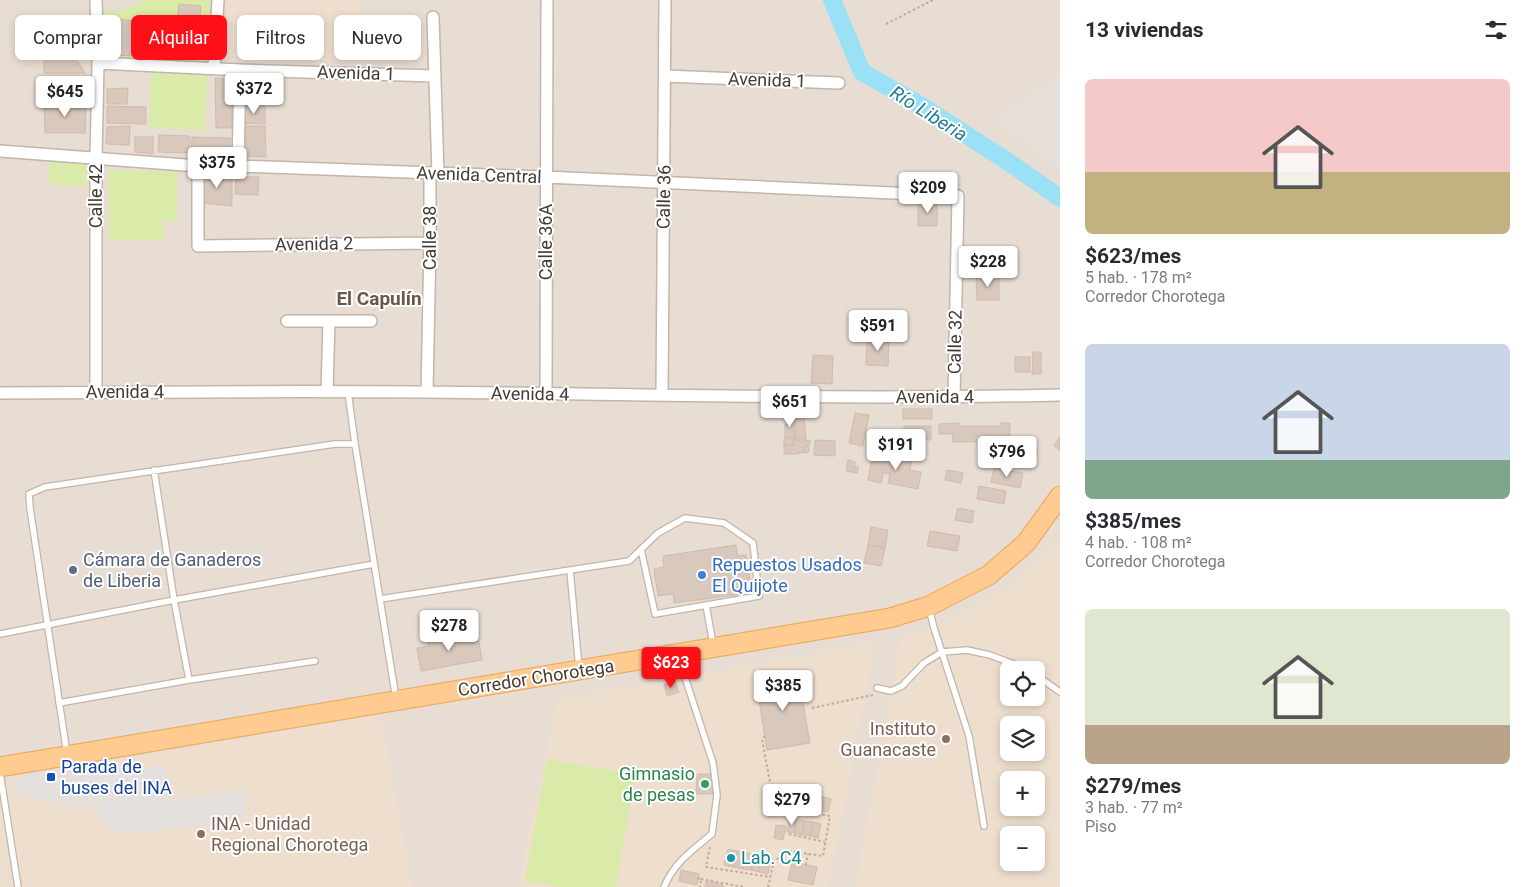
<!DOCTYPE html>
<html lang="es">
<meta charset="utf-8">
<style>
body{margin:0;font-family:Roboto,sans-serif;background:#f2f2f3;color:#2b2b33;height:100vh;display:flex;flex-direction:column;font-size:19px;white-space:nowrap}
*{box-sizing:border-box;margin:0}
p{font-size:16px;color:#7c7c81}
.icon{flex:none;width:28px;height:28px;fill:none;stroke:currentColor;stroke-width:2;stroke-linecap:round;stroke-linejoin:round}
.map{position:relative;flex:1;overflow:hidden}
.details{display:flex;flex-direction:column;background:#fff;width:475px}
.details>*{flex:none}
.banner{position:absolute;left:15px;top:15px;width:475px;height:45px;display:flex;gap:10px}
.controls{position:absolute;left:1000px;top:661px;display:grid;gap:10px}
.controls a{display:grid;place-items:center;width:45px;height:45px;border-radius:8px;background:#fff;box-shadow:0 2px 8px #0003;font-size:25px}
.price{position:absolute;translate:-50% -42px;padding:0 11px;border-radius:5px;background:#fff;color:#222;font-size:16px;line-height:32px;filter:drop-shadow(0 1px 2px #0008)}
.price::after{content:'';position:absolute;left:50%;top:30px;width:15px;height:11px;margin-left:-8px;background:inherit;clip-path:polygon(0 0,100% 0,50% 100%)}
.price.on{background:#ff0f18;color:#fff}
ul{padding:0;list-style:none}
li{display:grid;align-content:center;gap:10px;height:265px;padding:0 25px}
li span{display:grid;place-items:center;height:155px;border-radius:8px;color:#555}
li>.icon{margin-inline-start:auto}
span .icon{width:90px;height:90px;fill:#fffc;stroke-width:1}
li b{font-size:21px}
h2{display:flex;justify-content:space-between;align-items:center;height:60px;padding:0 25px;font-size:21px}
.chip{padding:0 18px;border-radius:8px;background:#fff;box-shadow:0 2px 8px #0003;font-size:18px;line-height:45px}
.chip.on{background:#ff0f18;color:#fff}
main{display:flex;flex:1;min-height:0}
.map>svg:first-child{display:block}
.residential{fill:#e8ddd2;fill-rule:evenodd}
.industrial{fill:#e5ded9}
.education{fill:#eedecd;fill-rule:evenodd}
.green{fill:#daeba9;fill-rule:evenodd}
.parking{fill:#e4e0dd}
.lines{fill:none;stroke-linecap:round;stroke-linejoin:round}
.river{stroke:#9be1f5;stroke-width:18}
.building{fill:#d9c8bc;stroke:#d1bbab}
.lane-casing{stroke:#c2b5a9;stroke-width:8}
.street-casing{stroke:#c2b5a9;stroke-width:14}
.primary-casing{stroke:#eca459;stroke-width:21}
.path{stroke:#c2aa96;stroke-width:2;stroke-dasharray:2.5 2.5;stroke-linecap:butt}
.lane{stroke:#fff;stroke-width:5.5}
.street{stroke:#fff;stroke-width:11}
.primary{stroke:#ffcb91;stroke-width:19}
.service-dot{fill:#5c6f8a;stroke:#fff;stroke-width:2}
.shop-dot{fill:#3f7fe0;stroke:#fff;stroke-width:2}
.education-dot{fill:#8d6e63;stroke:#fff;stroke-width:2}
.transit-dot{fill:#1a4fb4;stroke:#fff;stroke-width:2}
.leisure-dot{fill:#2e9e5b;stroke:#fff;stroke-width:2}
.culture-dot{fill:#0f9aa8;stroke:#fff;stroke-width:2}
.labels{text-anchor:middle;stroke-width:4;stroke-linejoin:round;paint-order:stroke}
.street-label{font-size:18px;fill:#463b33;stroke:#fff}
.service-label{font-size:18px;fill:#4e5e75;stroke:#fff;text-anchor:start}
.shop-label{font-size:18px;fill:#366cbe;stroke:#fff;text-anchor:start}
.education-label{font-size:18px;fill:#785e54;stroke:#fff;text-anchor:end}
.transit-label{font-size:18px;fill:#164399;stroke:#fff;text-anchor:start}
.leisure-label{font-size:18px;fill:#27864d;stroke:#fff;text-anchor:end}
.culture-label{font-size:18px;fill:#0d838f;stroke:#fff;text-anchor:start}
.water-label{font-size:19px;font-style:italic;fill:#217b97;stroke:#fff}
.neighbourhood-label{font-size:19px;font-weight:bold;fill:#69574a;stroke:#fff}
</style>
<main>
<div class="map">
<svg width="1060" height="887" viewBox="0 0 1060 887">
<rect width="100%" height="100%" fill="#f3ece4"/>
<path class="residential" d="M0,0H1060V887H0ZM1009,670H1036V698H1009ZM1009,725H1036V752H1009ZM1009,780H1036V808H1009ZM1009,835H1036V862H1009Z"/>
<path class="industrial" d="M1060,73V171L993,119Z"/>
<path class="education" d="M226,0H361L358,62L224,56Z
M1060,539V887H855L901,636L934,628L977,607L1028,574ZM1009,670H1036V698H1009ZM1009,725H1036V752H1009ZM1009,780H1036V808H1009ZM1009,835H1036V862H1009Z
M875,642L829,887H518L557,699L689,677Z
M381,714L412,887H0V780Z"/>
<path class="green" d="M149,0H215L211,65L103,60V11L116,12ZM179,4L201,6L200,19L204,20L202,57L171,55L177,23Z
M151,73L208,76L204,131L149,127Z
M45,76L82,78L83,103L44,100Z
M49,160L86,161L87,186L49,184Z
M108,170L177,172V221L163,220L164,240H109Z
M547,759L636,775L616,887H561L525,881Z"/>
<path class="parking" d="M86,765L90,776L165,766L173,800L245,790V816L165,830L110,831L96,806L86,805L72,809L57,801L21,797L12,786L18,777Z"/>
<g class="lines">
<path class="river" d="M832,0L862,72L922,106L1010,163L1060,198"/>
</g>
<path class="building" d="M179,4L201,6L200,19L204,20L202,57L171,55L173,23H177Z
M114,19L152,22L151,35L138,34L136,56L112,55Z
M44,44L85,45L77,60L85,73H44Z
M215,78L231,79L232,128H216Z
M128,88L127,104H107V89Z
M44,103L86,105L85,133H45Z
M107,106L146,107V124L107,123Z
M242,106H265V124L242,123Z
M130,126L129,145L106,144L107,127Z
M242,126H265L266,157L242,156Z
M159,135L190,136L189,153L158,152Z
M135,137H153V154L135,152Z
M192,137L230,138V155L191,154Z
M203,173L232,174V206L202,203Z
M236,177H259L258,195L235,194Z
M918,201H937V226H918Z
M999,275V300H977L976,276Z
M867,339L889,340L888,366L866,365Z
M1033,352H1041V374H1032Z
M813,355L833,356L832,384L811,383Z
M1015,357H1030V372H1015Z
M903,409H932V419H903Z
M855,413L869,415L863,446L849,443Z
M788,416H793L795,440H794V437H785V424H788Z
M804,417L806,440H795V418Z
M959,423V426H1001V423H1010V441L953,442L952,434H939V424Z
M904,426H931V440H904Z
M876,432L885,434L881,458L871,456Z
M1060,437V451L1054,446Z
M784,438H792L794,445H784Z
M794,440H800V442L810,440V445H807V447H809V452L805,453V448L804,447V453H798V451V454H784V445H794Z
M815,440L835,441V456L814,455Z
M1015,445L1037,449L1035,464L1012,460Z
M884,448L890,449L888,460L882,459Z
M893,451L913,454L910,470L921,472L918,489L888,483L890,474L883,473L881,483L868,480L872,459L891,462Z
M848,460L855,462L854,467H859L857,473L846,471Z
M994,468L1023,473L1020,488L991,482Z
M947,470L963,473L961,483L945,480Z
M979,486L1006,491L1004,504L977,499Z
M958,508L974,511L972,523L955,520Z
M871,527L888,530L885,548L868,545Z
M930,531L960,536L957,551L927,546Z
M736,545L738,556L746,555L750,581L741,582L743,594L674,603L673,594L658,596L654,569L664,567L663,556Z
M868,545L885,548L881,566L864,563Z
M470,634L471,638L478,637L482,660L421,671L417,648L429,646L428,641Z
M798,674L810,743L767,750L756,681Z
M675,681L679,692L667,696L664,685Z
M697,774H713V794H696Z
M786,789L796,792L793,805L783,803Z
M796,792L805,793L803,807L793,805Z
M805,793L815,795L812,809L803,807Z
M815,795L824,797L821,811L812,809Z
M824,797L831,799L828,812L821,811Z
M790,818L797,819L794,833L787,832Z
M797,819L805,821L802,835L794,833Z
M805,821L813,822L810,836L802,835Z
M813,822L821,824L818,838L810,836Z
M776,825L786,826L783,840L774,838Z
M728,849L737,851L734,867L724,865Z
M737,851L746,853L743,869L734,867Z
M746,853L755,854L751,870L743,869Z
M755,854L762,856L759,872L751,870Z
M762,857L771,859L768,874L759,872Z
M792,862L817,867L813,885L788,880Z
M681,870L699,874L697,885L679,881Z
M706,881L723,885V887H705Z"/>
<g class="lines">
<defs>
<path id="lane" d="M348,392L355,444
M154,470L174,600L189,680
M570,570L579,668
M380,599L629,561L658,533L685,518L724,523L753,543L759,596L655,614L641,549
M706,605L713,644
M929,608L934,628L969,736L984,826
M0,634L174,600L374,564
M1036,675L1060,692
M877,688L891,691L902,686L924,663L942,652L967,650L990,655L1029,670
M59,703L189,680L315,661
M67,754L30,508L29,494L45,487L335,444H355L396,699
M0,773L18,887
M664,887C674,863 692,850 712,834L717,795L713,763L678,656"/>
<path id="street" d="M96,0L98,63L96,159V392
M433,17L438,174
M98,63L240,70L434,76
M214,68L218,0
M665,76L839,83
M0,151L198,166H238L546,177L958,196L954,397
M198,166V246L430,243
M238,166L240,70
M287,321H371
M327,392L329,321
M427,392L430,243V174
M0,393C142,392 284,391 426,392C637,394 849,400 1060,395
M546,394L547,0
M662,395L665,0"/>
<path id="primary" d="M0,767L890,618L929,606L989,575L1026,543L1060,496"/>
</defs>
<use href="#lane" class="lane-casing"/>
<use href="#street" class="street-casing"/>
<use href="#primary" class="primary-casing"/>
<path class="path" d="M886,24L933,0
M812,708L873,695
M765,736L762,739L774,804L830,816L823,856L789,851L774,861L768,887
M789,834L825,842
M710,847L706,867L770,877
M806,865L808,854
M698,878L701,879L700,887
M701,879L744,887"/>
<use href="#lane" class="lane"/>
<use href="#street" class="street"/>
<use href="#primary" class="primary"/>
</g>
<circle class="service-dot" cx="73" cy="570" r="5"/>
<circle class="shop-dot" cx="702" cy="575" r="5"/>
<g class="education-dot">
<circle cx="946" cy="739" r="5"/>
<circle cx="201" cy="834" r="5"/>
</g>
<rect class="transit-dot" x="46" y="772" width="10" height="10" rx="2.5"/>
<circle class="leisure-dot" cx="705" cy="784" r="5"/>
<circle class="culture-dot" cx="731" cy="858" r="5"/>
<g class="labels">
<g class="street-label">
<text transform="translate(356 73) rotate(2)" y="6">Avenida 1</text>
<text transform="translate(767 80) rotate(2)" y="6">Avenida 1</text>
<text transform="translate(479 175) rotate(2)" y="6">Avenida Central</text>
<text transform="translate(96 196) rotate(-90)" y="6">Calle 42</text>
<text transform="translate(664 197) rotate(-89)" y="6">Calle 36</text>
<text transform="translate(430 238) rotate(-90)" y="6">Calle 38</text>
<text transform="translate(546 242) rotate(-90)" y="6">Calle 36A</text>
<text transform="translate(314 244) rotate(-1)" y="6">Avenida 2</text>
<text transform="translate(955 342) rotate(-89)" y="6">Calle 32</text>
<text x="125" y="398">Avenida 4</text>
<text transform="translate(530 394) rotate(1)" y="6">Avenida 4</text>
<text x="935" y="403">Avenida 4</text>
<text transform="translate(536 678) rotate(-9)" y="6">Corredor Chorotega</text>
</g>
<g class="service-label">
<text x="83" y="566">Cámara de Ganaderos<tspan x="83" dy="21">de Liberia</tspan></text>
</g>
<g class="shop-label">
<text x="712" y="571">Repuestos Usados<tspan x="712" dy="21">El Quijote</tspan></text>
</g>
<g class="education-label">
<text x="936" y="735">Instituto<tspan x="936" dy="21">Guanacaste</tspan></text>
<text x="211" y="830" text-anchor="start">INA - Unidad<tspan x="211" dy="21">Regional Chorotega</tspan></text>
</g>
<g class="transit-label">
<text x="61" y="773">Parada de<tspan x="61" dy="21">buses del INA</tspan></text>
</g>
<g class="leisure-label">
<text x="695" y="780">Gimnasio<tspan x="695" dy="21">de pesas</tspan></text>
</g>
<g class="culture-label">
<text x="741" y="864">Lab. C4</text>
</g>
<g class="water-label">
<text transform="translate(929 113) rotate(32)" y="7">Río Liberia</text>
</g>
<g class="neighbourhood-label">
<text x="379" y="305">El Capulín</text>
</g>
</g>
</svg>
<div class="controls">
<a><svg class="icon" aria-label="locate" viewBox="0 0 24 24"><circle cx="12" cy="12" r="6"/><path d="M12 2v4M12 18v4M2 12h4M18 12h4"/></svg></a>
<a><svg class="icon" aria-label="layers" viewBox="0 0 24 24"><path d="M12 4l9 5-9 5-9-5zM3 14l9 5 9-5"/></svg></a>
<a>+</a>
<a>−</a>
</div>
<b class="price" style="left:254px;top:115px">$372</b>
<b class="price" style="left:65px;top:118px">$645</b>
<b class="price" style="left:217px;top:189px">$375</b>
<b class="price" style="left:928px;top:214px">$209</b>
<b class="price" style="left:988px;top:288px">$228</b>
<b class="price" style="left:878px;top:352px">$591</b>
<b class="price" style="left:790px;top:428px">$651</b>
<b class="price" style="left:896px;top:471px">$191</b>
<b class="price" style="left:1007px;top:478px">$796</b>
<b class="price" style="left:449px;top:652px">$278</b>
<b class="price on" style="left:671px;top:689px">$623</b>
<b class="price" style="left:783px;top:712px">$385</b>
<b class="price" style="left:792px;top:826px">$279</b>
<div class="banner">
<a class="chip">Comprar</a>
<a class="chip on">Alquilar</a>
<a class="chip">Filtros</a>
<a class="chip">Nuevo</a>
</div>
</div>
<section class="details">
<h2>13 viviendas<svg class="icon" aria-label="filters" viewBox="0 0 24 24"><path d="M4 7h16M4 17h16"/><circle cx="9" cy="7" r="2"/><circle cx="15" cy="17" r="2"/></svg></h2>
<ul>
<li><span style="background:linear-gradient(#f6c9c9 60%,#c2b280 0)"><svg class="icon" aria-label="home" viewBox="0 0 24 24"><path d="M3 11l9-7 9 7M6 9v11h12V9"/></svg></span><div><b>$623/mes</b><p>5 hab. · 178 m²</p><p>Corredor Chorotega</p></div></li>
<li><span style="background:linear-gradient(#c9d6e8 75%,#7fa58c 0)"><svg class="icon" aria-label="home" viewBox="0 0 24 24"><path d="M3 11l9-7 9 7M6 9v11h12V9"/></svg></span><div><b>$385/mes</b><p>4 hab. · 108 m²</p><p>Corredor Chorotega</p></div></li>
<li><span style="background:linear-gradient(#dfe7d0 75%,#b9a48a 0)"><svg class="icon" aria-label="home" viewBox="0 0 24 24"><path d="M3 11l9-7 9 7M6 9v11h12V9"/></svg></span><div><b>$279/mes</b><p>3 hab. · 77 m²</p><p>Piso</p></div></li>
</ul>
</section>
</main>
